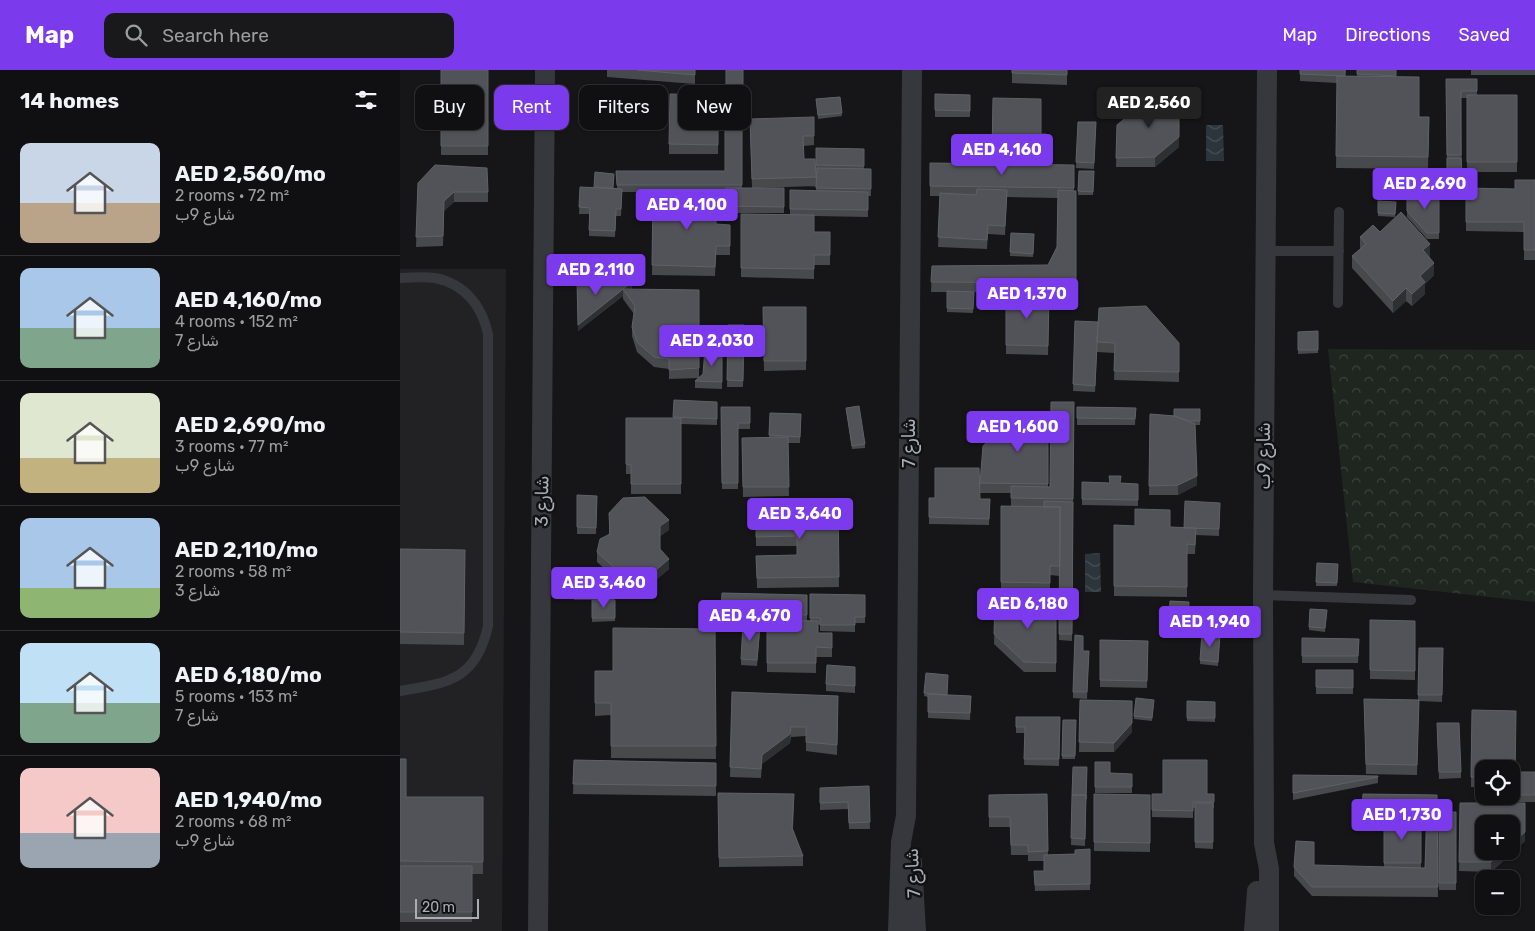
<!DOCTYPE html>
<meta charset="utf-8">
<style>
body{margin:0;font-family:Rubik,"Noto Sans Arabic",sans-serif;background:#19191b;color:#f1f3f6;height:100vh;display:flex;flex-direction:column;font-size:19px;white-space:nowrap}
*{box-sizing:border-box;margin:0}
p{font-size:16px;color:#9c9d9f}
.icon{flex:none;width:28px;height:28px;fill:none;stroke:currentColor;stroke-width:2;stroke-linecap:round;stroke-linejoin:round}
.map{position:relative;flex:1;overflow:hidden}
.side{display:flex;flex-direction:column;background:#101012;width:400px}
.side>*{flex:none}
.hud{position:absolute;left:15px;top:15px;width:475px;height:45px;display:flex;gap:10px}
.fabs{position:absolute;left:1075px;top:690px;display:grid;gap:10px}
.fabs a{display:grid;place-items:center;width:45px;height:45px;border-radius:10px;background:#101012;box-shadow:0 1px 4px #0004,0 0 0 1px #303032;font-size:25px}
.scale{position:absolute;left:15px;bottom:12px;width:64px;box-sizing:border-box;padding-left:5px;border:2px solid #a8adb8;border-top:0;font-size:14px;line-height:18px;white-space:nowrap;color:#a8adb8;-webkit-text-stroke:4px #111113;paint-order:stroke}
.price{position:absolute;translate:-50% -42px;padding:0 11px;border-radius:5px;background:#7c3aed;color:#fff;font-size:16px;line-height:32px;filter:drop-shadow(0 1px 2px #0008)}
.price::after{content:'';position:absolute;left:50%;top:30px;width:15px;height:11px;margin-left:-8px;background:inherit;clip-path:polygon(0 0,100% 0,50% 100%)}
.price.on{background:#222;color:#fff}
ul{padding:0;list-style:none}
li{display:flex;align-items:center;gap:15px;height:125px;padding:0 20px}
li+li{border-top:1px solid #303032}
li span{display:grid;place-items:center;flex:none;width:140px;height:100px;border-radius:10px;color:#555}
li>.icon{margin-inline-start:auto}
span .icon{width:60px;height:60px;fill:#fffc;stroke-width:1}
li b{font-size:21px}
h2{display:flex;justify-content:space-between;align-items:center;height:60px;padding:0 20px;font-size:21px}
.tag{padding:0 18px;border-radius:10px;background:#101012;box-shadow:0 1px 4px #0004,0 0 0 1px #303032;font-size:18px;line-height:45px}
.tag.on{background:#7c3aed;color:#fff}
header{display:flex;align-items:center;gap:30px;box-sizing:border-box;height:70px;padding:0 25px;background:#7c3aed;color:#fff}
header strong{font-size:24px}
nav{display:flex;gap:28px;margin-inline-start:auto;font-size:18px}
.search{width:350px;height:45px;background:#19191b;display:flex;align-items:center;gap:12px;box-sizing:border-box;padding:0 18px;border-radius:10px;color:#9c9d9f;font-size:19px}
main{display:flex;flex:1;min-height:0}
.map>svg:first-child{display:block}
.built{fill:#222225}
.park{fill:url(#park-crowns)}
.water{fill:url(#water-waves)}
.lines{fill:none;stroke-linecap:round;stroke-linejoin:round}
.lane{stroke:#37383d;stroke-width:10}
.street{stroke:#37383d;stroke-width:20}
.wall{fill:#47494d;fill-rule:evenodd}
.shaded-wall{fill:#2f3033}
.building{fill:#525359;stroke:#5f6168}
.labels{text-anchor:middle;stroke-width:5;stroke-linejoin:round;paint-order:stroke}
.street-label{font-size:18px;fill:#a8adb8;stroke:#111113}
</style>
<header>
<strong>Map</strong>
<div class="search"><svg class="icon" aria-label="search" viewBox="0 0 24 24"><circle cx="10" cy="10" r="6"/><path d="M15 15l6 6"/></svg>Search here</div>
<nav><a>Map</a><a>Directions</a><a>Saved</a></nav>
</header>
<main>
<section class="side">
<h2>14 homes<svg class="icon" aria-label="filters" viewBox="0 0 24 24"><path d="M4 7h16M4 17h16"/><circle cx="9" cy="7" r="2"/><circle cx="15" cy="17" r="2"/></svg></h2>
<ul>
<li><span style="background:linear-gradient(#c9d6e8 60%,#b9a48a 0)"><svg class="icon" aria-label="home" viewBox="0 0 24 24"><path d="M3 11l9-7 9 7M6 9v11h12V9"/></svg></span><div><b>AED 2,560/mo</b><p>2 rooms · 72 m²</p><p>شارع 9ب</p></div></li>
<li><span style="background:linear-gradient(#a9c7e8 60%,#7fa58c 0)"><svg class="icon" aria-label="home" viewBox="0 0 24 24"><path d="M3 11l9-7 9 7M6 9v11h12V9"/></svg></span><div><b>AED 4,160/mo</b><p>4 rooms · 152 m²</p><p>شارع 7</p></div></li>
<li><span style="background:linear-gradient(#dfe7d0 65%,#c2b280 0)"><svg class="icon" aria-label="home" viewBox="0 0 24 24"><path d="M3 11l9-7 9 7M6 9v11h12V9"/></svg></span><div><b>AED 2,690/mo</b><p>3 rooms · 77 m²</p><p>شارع 9ب</p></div></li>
<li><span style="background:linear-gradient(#a9c7e8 70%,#8fb573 0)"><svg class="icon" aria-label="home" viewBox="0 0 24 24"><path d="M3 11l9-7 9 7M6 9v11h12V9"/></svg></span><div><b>AED 2,110/mo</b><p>2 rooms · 58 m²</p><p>شارع 3</p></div></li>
<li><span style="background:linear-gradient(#bfe0f5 60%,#7fa58c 0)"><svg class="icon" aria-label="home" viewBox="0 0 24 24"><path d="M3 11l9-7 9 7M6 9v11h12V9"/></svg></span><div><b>AED 6,180/mo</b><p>5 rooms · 153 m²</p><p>شارع 7</p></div></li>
<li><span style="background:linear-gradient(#f6c9c9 65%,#9aa5b1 0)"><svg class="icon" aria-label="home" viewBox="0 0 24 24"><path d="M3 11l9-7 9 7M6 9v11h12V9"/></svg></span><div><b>AED 1,940/mo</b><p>2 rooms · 68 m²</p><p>شارع 9ب</p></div></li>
</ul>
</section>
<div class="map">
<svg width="1135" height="861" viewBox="0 0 1135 861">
<defs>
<pattern id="park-crowns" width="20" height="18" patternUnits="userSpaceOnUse" patternTransform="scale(1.25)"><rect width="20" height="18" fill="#1e261f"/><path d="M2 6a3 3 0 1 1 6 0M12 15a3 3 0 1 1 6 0" fill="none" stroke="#3c433d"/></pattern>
<pattern id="water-waves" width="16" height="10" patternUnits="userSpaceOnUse" patternTransform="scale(1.25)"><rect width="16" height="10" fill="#2c353c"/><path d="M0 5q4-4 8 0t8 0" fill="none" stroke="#485056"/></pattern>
</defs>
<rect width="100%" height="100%" fill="#161618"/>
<path class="built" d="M0,199H106L102,861H0Z"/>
<path class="park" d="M928,279L1135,280V532L953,512Z"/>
<path class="water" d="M806,55H823L824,91H806Z
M700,483L701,522H685V484Z"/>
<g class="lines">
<path class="lane" d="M866,181H939
M0,208C11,208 24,206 35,208C65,214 82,236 88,264V556C76,610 48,613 0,621
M938,233L939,142
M863,525L1011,530"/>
<path class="street" d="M867,0L863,525L864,773L869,799V861
M512,792L516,861
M138,861L145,0
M498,861L501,772L506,746L512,0
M854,861L857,821"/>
</g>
<path class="wall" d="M41,0H88V85H41Z
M207,0H295V14L207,7Z
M326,0H343V28L326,27Z
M612,0H667V15L612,13Z
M900,0H946L945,6L957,7V0H996V7L1019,47H1029L1028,99L936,98L937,13L900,11Z
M1071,0H1135V5H1071Z
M1046,9H1077V25H1117V102H1067V28H1061L1062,109H1047Z
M535,24L570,25V47H535Z
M318,25V84H269V74Z
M440,27L442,46L418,49L416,29Z
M593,28L641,64H646V95H674V121H676V223L574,222L573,243L547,242V222H531L532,196L648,195L657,177L658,128L607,127L605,165L588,164L587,179L538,177L540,126H530V93L592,94Z
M414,47V75L403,76L404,89L416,107V116L355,118H384V143H325V122H222L221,146H216L215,167L189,166V144H179L180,117L217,118L216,101H325L342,54V118H352L350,59Z
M678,52H696L694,99L676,98Z
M717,55L779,77L755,97H716Z
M416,78L464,79V99H471V126H468V147L414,146V162H430V195H414V209L341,207V144L390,145V120L416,121Z
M679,101H694L693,125H678Z
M1135,110V190H1124V162L1066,161V118L1115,119Z
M18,113L88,122V132H54L44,141L43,176L16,177Z
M1007,122H1039V169H1027L1007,147Z
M253,125L316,154L330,155V185H316L315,206L252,205Z
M978,131L996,132L995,147L978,146Z
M980,162L1030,186L1029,187L1034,205L1025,214V224L1012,236L1006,231L993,243L952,198V186L960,179V167Z
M611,163L634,164L633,187L610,186Z
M177,211L232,219H231L299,220V308L303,304L322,280V319L295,318V311L299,308L269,309V299L254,297L237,282L232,266V257L234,244L223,229V226L178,261Z
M606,224H649L648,285L606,284Z
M363,237H406V300L364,301Z
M675,251L779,273V312L714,310L715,283L697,282L695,322L673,321Z
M328,255H344L343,317H327Z
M918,261V283L898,284V262Z
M317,332V355L281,354V424H231V404H226V348H273V347Z
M674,332L672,571L659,570L660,461V506L650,505V522H601V436H611V423H580V413L648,347V417H650Z
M321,337H350V359H338V419H322Z
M677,337L736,338L735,355H677Z
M446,338L465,374V378L452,379Z
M800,339V355H795L797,415L778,425H749L750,344L774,346Z
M370,343L401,344L400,373H388L389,426L343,427L342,368H369Z
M682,412L738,414V436L682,435Z
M177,425L197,426L196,464H177Z
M580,429H590L589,455L529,454V447Z
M438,433L439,517L357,518L356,486L397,485V476H356V434Z
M820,433L819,466L796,465L795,484H787V527L714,526V455L784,458Z
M209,443L269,460L260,466V480L269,499L236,527L197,492V482L209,464Z
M0,479L65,480L64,575L0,574Z
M917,493L938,494L937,516H916Z
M174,508L213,509L214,530H215V551L192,552V530H174Z
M322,523L407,525V551H410V524L465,525V553H455V562L420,561V555L418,554V563H432V587H416V603L367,602V551L321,550Z
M770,531L789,532L788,553L769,552Z
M595,532L656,533V602H624L594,574Z
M910,539L927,540L925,562L909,560Z
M970,550L1015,551V610L970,609Z
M315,559L316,689L211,688V645L195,646V601H213Z
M360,561L357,596L341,595V589Z
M820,565L818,596L800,594V590Z
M902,568L959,569L958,593H902Z
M700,570L748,571L747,618L700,617Z
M1043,578L1042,632L1019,631L1017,705L966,704L964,629L1018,630V625Z
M683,581H689L687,629L673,628V622Z
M455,597V623L426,621V614Z
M916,600H953V624H916Z
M526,603L547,625L571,626L570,650L528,648V627L524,626Z
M332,622L438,626L437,685L406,681V666L391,667L390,673L362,694L361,708L330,707Z
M680,630L732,631V662L714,682H679Z
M754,630L752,651L734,649V646Z
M787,631L815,632V652L787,651Z
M1072,640L1116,641L1115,717H1111V699H1084V717H1071Z
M616,647H660L659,696L624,695L625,663H616Z
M663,650H676L675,689H662Z
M1037,660L1061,702V708L1039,709Z
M0,689L6,727H83V804H72V852H0Z
M174,690L316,693V726L173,724Z
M695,692L710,703L732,704V723H695Z
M673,697H687L685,776L671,775Z
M1117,702H1135V732H1117Z
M893,705L978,706V713L893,730Z
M469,716L470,759H449L448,739L420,740V718Z
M318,723L394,734L393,759L403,786V796L319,797Z
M647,724L648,785L675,784L690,779V820L635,821L634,801H644V791H628V785H611L610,757H589V725Z
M694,724L750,725V782L694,781Z
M752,724H814V738H813V779L795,778V738H793V748L752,747Z
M963,724L1037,725L1038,827L912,826L894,806V797L914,795L984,797V749H962ZM1021,750H1026L1025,798H1021Z
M1060,733L1125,771L1091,802L1059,801Z
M1039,742H1056V820H1039Z"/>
<path class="shaded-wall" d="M779,29V77L755,97V87Z
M54,122V132L44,141L43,176L44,131Z
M1030,174V186L1023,193V180Z
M1034,193V205L1025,214V224L1012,236V224L1020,206Z
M232,212V219L226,223L223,219Z
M1006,218V231L993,243V231Z
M223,219V226L178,261V255Z
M797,406V415L778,425V415Z
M269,450V460L260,466V456Z
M269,489V499L236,527V517Z
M732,653V662L714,682V673Z
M391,657L390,673L362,694L361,708L362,685Z
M1125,762V771L1091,802V792L1103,781H1111V774Z"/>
<path class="building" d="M41,0H88V76H41Z
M237,0H295V5Z
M326,0H343V21H326Z
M612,0H667V5L612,3Z
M900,0H945V6L900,4Z
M957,0H996V6L957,4Z
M937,6L1019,7V47H1029L1028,87L936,86Z
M1046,9H1077V21H1061V85H1047Z
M270,24L318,25V75L269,74Z
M535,24L570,25V41L535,40Z
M1067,25H1117V92H1067Z
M440,27L442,43L418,45L416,29Z
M593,28L641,29V64H646V85L592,84Z
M749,28L779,29V67L755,87L716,88L717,55Z
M414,47V66H403L404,89H415L416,107L352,109L350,49Z
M678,52H696L694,93L676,92Z
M325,54H342V115H217L216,101H325Z
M416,78L464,79V96L416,95Z
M1047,88H1061L1062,106H1047Z
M530,93L674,95V118L530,116Z
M35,95L87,98L88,122H54L44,131L43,166L16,167L18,113Z
M417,98L471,99V119L416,118Z
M679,101H694L693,122L678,121Z
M195,102L214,104L213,118L194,117Z
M1115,110H1135V180H1124V152H1066V118L1115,119Z
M180,117L222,119L221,139H216L215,161L189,160L190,138L179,137Z
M325,118H384V137L325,136Z
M577,119L607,120L605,156L588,155L587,170L538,167L540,123L576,125Z
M390,120L468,122V140L390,139Z
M658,120L676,121V213L531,212L532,196L648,195L657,177Z
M1007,122H1039V163H1027L1007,141Z
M253,125L317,127L316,154L330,155V176H316L315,197L252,195Z
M978,131L996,132L995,144L978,143Z
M1001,142L1030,174L1023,180L1034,193L1020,206L1025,212L1012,224L1006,218L993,231L952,186L966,174L960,167L973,155L980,162Z
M341,144L414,145V162H430V185H414V199L341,198Z
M611,163L634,164L633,184L610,182Z
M177,211L232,212L178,255Z
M223,219L299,220V298L269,300V289L254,287L237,272L232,257L235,236Z
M547,221L574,222L573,239L547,238Z
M606,224H649L648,276L606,275Z
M746,236L779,273V302L714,301L715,273L697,272L699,238Z
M363,237H406V291H364Z
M675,251L698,252L695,316L673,314Z
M328,255H344L343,311L327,310Z
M918,261V280H898V262Z
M305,279L322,280V312L295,311L303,304Z
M274,330L317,332V349L273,347Z
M651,332H674L673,429L611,428V416L650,417Z
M459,336L465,374L452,376L446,338Z
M321,337H350V353H338V413H322Z
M677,337L736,338L735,349L677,348Z
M774,339H800V351H789L774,346Z
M370,343L401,344L400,367L369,365Z
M750,344L775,346L795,354L797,406L778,415L749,416Z
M613,347H648V414L580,413L583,376Z
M226,348H281V414H231V395L226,394Z
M388,367L389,417H343L342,368Z
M535,398H579L580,429H590L589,449L529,447V428H535Z
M709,406H721L720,413L738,414V430L682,429V412L710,413Z
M177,425L197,426L196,458L177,457Z
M245,427L269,450L260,456V479L269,489L236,517L197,482L200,469L210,464L209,443L223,428Z
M644,431L673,432L672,564H659L660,437H644Z
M785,431L820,433L819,459L784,458Z
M438,433L439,507L357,508L356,486L397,485V466L356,467V434Z
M601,436L660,437V496H650V513L601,512Z
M735,439L770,440V457L796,458L795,475L787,474V517L714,516V455L735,456Z
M0,479L65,480L64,563L0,562Z
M917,493L938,494L937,513L916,512Z
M174,508L213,509L214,523H174Z
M322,523L407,525V545L321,543Z
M410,524L465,525V547H455V555H420V548H410Z
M192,530H215V548H192Z
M770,531L789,532L788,549L769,548Z
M595,532L656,533V593L624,592L594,564Z
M910,539L927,540L925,558L909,557Z
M367,550L418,551V563H432V578L416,577V593H367Z
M970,550L1015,551V601L970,600Z
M343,554L360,555L357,590L341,589Z
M213,558L315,559L316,676H211V633H195V601H213Z
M802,563L820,565L818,592L800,590Z
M675,565L683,566V581H689L687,622H673Z
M902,568L959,569L958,586H902Z
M700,570L748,571L747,611L700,610Z
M1019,578H1043L1042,625H1018Z
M427,595L455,597V616L426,614Z
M916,600H953V618L916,617Z
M526,603L548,605L547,625L524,623Z
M332,622L438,626L437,675L406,672V657H391L390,664L362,685L361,699L330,697Z
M528,624L571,626L570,643L528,642Z
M736,628L754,630L752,648L734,646Z
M964,629L1019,630L1017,695L966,694Z
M680,630L732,631V653L714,673L679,672Z
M787,631L815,632V648H787Z
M1072,640L1116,641L1115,708H1111V699H1084V708L1071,707Z
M616,647H660L659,689H624L625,657H616Z
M663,650H676L675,686H662Z
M1037,653H1059L1061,702H1039Z
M0,689H6V727H83V792L0,791Z
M174,690L316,693V716L173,714Z
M763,690H807V724H814V732H793V741L752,740V724H763Z
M695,692H710V703L732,704V717H695Z
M673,697H687L686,729V725H672Z
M1117,702H1135V725H1117Z
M893,705L978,706V707L893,723Z
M469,716L470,752L449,753L448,732L420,733V718Z
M318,723L394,724L392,758L403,786L319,788Z
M647,724L648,781L628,782V775H611L610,747H589V725Z
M694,724L750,725V773L694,772Z
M963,724L1037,725L1038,817H912L894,797L896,771L914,772V795L1025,798L1027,740L962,739Z
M672,725H686L685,769L671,768Z
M795,733H813V772H795Z
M1060,733H1125V762L1111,774V754H1084V781H1103L1091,792H1059Z
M1039,742H1056V813H1039Z
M984,749H1021V793H984Z
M690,779V814L635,815L634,801H644V785L675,784V780Z
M0,796H72V842H0Z"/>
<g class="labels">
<g class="street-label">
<text transform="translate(509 373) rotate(-90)" y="6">شارع 7</text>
<text transform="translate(864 386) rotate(-90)" y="6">شارع 9ب</text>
<text transform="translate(142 431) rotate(-89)" y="6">شارع 3</text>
<text transform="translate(513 803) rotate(-93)" y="6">شارع 7</text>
</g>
</g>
</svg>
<div class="fabs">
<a><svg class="icon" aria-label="locate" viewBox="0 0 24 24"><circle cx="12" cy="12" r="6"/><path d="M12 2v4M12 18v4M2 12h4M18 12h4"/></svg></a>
<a>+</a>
<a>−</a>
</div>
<div class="scale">20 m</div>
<b class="price on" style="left:749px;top:59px">AED 2,560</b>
<b class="price" style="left:602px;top:106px">AED 4,160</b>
<b class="price" style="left:1025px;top:140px">AED 2,690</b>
<b class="price" style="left:287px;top:161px">AED 4,100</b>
<b class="price" style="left:196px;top:226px">AED 2,110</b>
<b class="price" style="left:627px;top:250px">AED 1,370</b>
<b class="price" style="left:312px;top:297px">AED 2,030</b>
<b class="price" style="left:618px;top:383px">AED 1,600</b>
<b class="price" style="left:400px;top:470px">AED 3,640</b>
<b class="price" style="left:204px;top:539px">AED 3,460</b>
<b class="price" style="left:628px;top:560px">AED 6,180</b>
<b class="price" style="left:350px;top:572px">AED 4,670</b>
<b class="price" style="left:810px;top:578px">AED 1,940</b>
<b class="price" style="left:1002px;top:771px">AED 1,730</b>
<div class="hud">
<a class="tag">Buy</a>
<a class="tag on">Rent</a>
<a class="tag">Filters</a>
<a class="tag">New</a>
</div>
</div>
</main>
